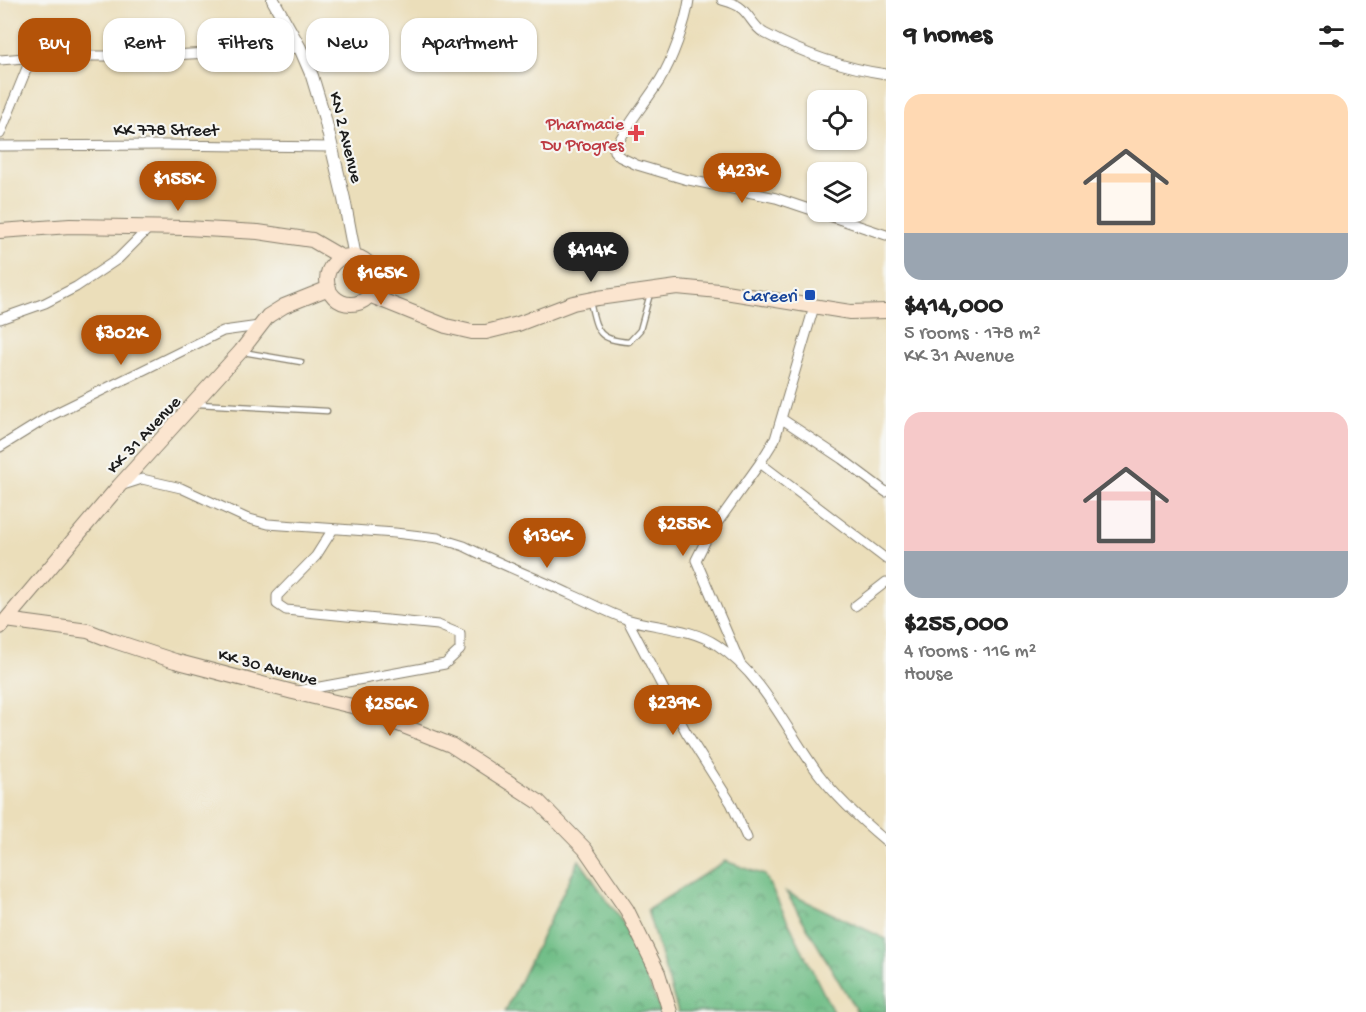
<!DOCTYPE html>
<meta charset="utf-8">
<style>
body{margin:0;font-family:"Gochi Hand",sans-serif;background:#f6f6f6;color:#222;height:100vh;display:flex;flex-direction:column;font-size:22px;white-space:nowrap}
*{box-sizing:border-box;margin:0}
p{font-size:20px;color:#767676}
.icon{flex:none;width:33px;height:33px;fill:none;stroke:currentColor;stroke-width:2;stroke-linecap:round;stroke-linejoin:round}
.map{position:relative;flex:1;overflow:hidden}
.panel{display:flex;flex-direction:column;background:#fff;width:480px}
.panel>*{flex:none}
.top-card{position:absolute;left:18px;top:18px;width:570px;height:54px;display:flex;gap:12px}
.controls{position:absolute;left:807px;top:90px;display:grid;gap:12px}
.controls a{display:grid;place-items:center;width:60px;height:60px;border-radius:12px;background:#fff;box-shadow:0 2px 4px #0004;font-size:30px}
.price{position:absolute;translate:-50% -51px;padding:0 14px;border-radius:21px;background:#b45309;color:#fff;font-size:20px;line-height:39px;filter:drop-shadow(0 2px 3px #0008)}
.price::after{content:'';position:absolute;left:50%;top:36px;width:18px;height:14px;margin-left:-9px;background:inherit;clip-path:polygon(0 0,100% 0,50% 100%)}
.price.current{background:#222;color:#fff}
ul{padding:0;list-style:none}
li{display:grid;align-content:center;gap:12px;height:318px;padding:0 18px}
li span{display:grid;place-items:center;height:186px;border-radius:18px;color:#555}
li>.icon{margin-inline-start:auto}
span .icon{width:108px;height:108px;fill:#fffc;stroke-width:1}
li b{font-size:26px}
h2{display:flex;justify-content:space-between;align-items:center;height:72px;padding:0 18px;font-size:26px}
.pill{padding:0 21px;border-radius:18px;background:#fff;box-shadow:0 2px 4px #0004;font-size:21px;line-height:54px}
.pill.current{background:#b45309;color:#fff}
main{display:flex;flex:1;min-height:0}
.map>svg:first-child{display:block}
.forest{fill:url(#forest-crowns);stroke:#466c51;stroke-width:1.5}
.lines{fill:none;stroke-linecap:round;stroke-linejoin:round}
.service-casing{stroke:#847d6b;stroke-width:7}
.minor-casing{stroke:#847d6b;stroke-width:11}
.tertiary-casing{stroke:#847d6b;stroke-width:14}
.secondary-casing{stroke:#847d6b;stroke-width:16}
.service{stroke:#fff;stroke-width:4.5}
.minor{stroke:#fff;stroke-width:9}
.tertiary{stroke:#fff;stroke-width:12}
.secondary{stroke:#fbe5cf;stroke-width:14}
.health-dot{fill:#e0444e;stroke:#f6f6f2;stroke-width:2}
.transit-dot{fill:#1a4fb4;stroke:#f6f6f2;stroke-width:2}
.labels{text-anchor:middle;stroke-width:4.5;stroke-linejoin:round;paint-order:stroke}
.health-label{font-size:18px;fill:#be3a42;stroke:#f6f6f2;text-anchor:end}
.street-label{font-size:18px;fill:#1c1c1c;stroke:#f6f6f2}
.transit-label{font-size:18px;fill:#164399;stroke:#f6f6f2;text-anchor:end}
</style>
<main>
<div class="map">
<svg width="886" height="1012" viewBox="0 0 886 1012">
<defs>
<pattern id="forest-crowns" width="20" height="18" patternUnits="userSpaceOnUse" patternTransform="scale(1.5)"><rect width="20" height="18" fill="#6fbd86"/><path d="M2 6a3 3 0 1 1 6 0M12 15a3 3 0 1 1 6 0" fill="none" stroke="#5a996d"/></pattern>
</defs>
<rect width="100%" height="100%" fill="#f6f6f2"/>
<filter id="ink" filterUnits="userSpaceOnUse"><feTurbulence type="fractalNoise" baseFrequency=".0167" numOctaves="2"/><feDisplacementMap in="SourceGraphic" scale="12" xChannelSelector="R" yChannelSelector="G"/><feConvolveMatrix kernelMatrix="1 2 1 2 8 2 1 2 1" color-interpolation-filters="sRGB"/></filter>
<filter id="wash" filterUnits="userSpaceOnUse"><feTurbulence type="fractalNoise" baseFrequency=".008" numOctaves="4" result="noise"/><feDisplacementMap in="SourceGraphic" scale="24" xChannelSelector="R" yChannelSelector="G"/><feGaussianBlur stdDeviation="1.35" result="paint"/><feColorMatrix in="noise" values="0 0 0 0 0 0 0 0 0 0 0 0 0 0 0 0 0 1.4 0 .05"/><feComposite in="paint" operator="in"/></filter>
<g filter="url(#wash)">
<rect width="100%" height="100%" fill="#ebdeba"/>
<path class="forest" d="M579,860L623,923L661,1012H505Z
M725,861L765,875L833,1012H678L647,910Z
M786,892L886,939V1012H857Z"/>
</g>
<g filter="url(#ink)">
<g class="lines">
<defs>
<path id="service" d="M590,302C597,331 597,340 629,342L640,330L650,294
M243,352L301,362
M198,404L327,411"/>
<path id="minor" d="M689,0C686,22 672,61 660,80C645,104 626,125 614,151L620,157L637,165L684,179L776,198L886,235
M722,0C729,2 737,4 742,9C751,17 754,27 764,33C802,53 844,68 886,74
M0,60L50,56H154L300,48
M0,134L31,58
M0,146L164,145L331,147
M814,307L775,439L760,463L886,559
M0,319L45,303L76,287L118,259L149,228
M782,419L842,459L886,492
M0,447L50,416L186,349L223,331L259,326
M120,486L142,479L181,488L246,518L268,524L395,533L438,538L464,546C498,563 533,577 568,593C587,601 606,612 626,619C656,628 690,627 717,645C764,676 786,730 818,773C837,798 862,821 886,841
M855,606L886,582
M627,619L686,732L731,803L747,838
M740,663L696,560L708,536L760,463
M298,691L445,664L460,650V634L438,625L286,610L277,604V596L316,556L333,529"/>
<path id="tertiary" d="M273,0L300,48L312,76L325,119L344,199L355,257"/>
<path id="secondary" d="M0,231L70,226L186,228L258,232L312,240L343,258
M327 280a24 24 0 1 1 48 0a24 24 0 1 1-48 0Z
M369,295L446,326L472,332H486L518,324L573,303L598,298L677,287L719,291L850,312L886,311
M6,620L88,631L111,640L175,661L293,692L356,707L451,745L539,802L585,849L627,910L658,973L670,1012
M0,627L119,486L241,351L268,316L284,306L329,288"/>
</defs>
<use href="#service" class="service-casing"/>
<use href="#minor" class="minor-casing"/>
<use href="#tertiary" class="tertiary-casing"/>
<use href="#secondary" class="secondary-casing"/>
<use href="#service" class="service"/>
<use href="#minor" class="minor"/>
<use href="#tertiary" class="tertiary"/>
<use href="#secondary" class="secondary"/>
</g>
</g>
<path class="health-dot" d="M633 124h6v6h6v6h-6v6h-6v-6h-6v-6h6z"/>
<rect class="transit-dot" x="804" y="289" width="12" height="12" rx="3"/>
<g class="labels">
<g class="health-label">
<text x="624" y="129">Pharmacie<tspan x="624" dy="21">Du Progres</tspan></text>
</g>
<g class="street-label">
<text x="166" y="135">KK 778 Street</text>
<text transform="translate(347 137) rotate(76)" y="6">KN 2 Avenue</text>
<text transform="translate(143 434) rotate(-47)" y="6">KK 31 Avenue</text>
<text transform="translate(268 666) rotate(15)" y="6">KK 30 Avenue</text>
</g>
<g class="transit-label">
<text x="798" y="301">Careeri</text>
</g>
</g>
</svg>
<div class="controls">
<a><svg class="icon" aria-label="locate" viewBox="0 0 24 24"><circle cx="12" cy="12" r="6"/><path d="M12 2v4M12 18v4M2 12h4M18 12h4"/></svg></a>
<a><svg class="icon" aria-label="layers" viewBox="0 0 24 24"><path d="M12 4l9 5-9 5-9-5zM3 14l9 5 9-5"/></svg></a>
</div>
<b class="price" style="left:742px;top:204px">$423K</b>
<b class="price" style="left:178px;top:212px">$155K</b>
<b class="price current" style="left:591px;top:283px">$414K</b>
<b class="price" style="left:381px;top:306px">$165K</b>
<b class="price" style="left:121px;top:366px">$302K</b>
<b class="price" style="left:683px;top:557px">$255K</b>
<b class="price" style="left:547px;top:569px">$136K</b>
<b class="price" style="left:673px;top:736px">$239K</b>
<b class="price" style="left:390px;top:737px">$256K</b>
<div class="top-card">
<a class="pill current">Buy</a>
<a class="pill">Rent</a>
<a class="pill">Filters</a>
<a class="pill">New</a>
<a class="pill">Apartment</a>
</div>
</div>
<section class="panel">
<h2>9 homes<svg class="icon" aria-label="filters" viewBox="0 0 24 24"><path d="M4 7h16M4 17h16"/><circle cx="9" cy="7" r="2"/><circle cx="15" cy="17" r="2"/></svg></h2>
<ul>
<li><span style="background:linear-gradient(#ffd9b3 75%,#9aa5b1 0)"><svg class="icon" aria-label="home" viewBox="0 0 24 24"><path d="M3 11l9-7 9 7M6 9v11h12V9"/></svg></span><div><b>$414,000</b><p>5 rooms · 178 m²</p><p>KK 31 Avenue</p></div></li>
<li><span style="background:linear-gradient(#f6c9c9 75%,#9aa5b1 0)"><svg class="icon" aria-label="home" viewBox="0 0 24 24"><path d="M3 11l9-7 9 7M6 9v11h12V9"/></svg></span><div><b>$255,000</b><p>4 rooms · 116 m²</p><p>House</p></div></li>
</ul>
</section>
</main>
